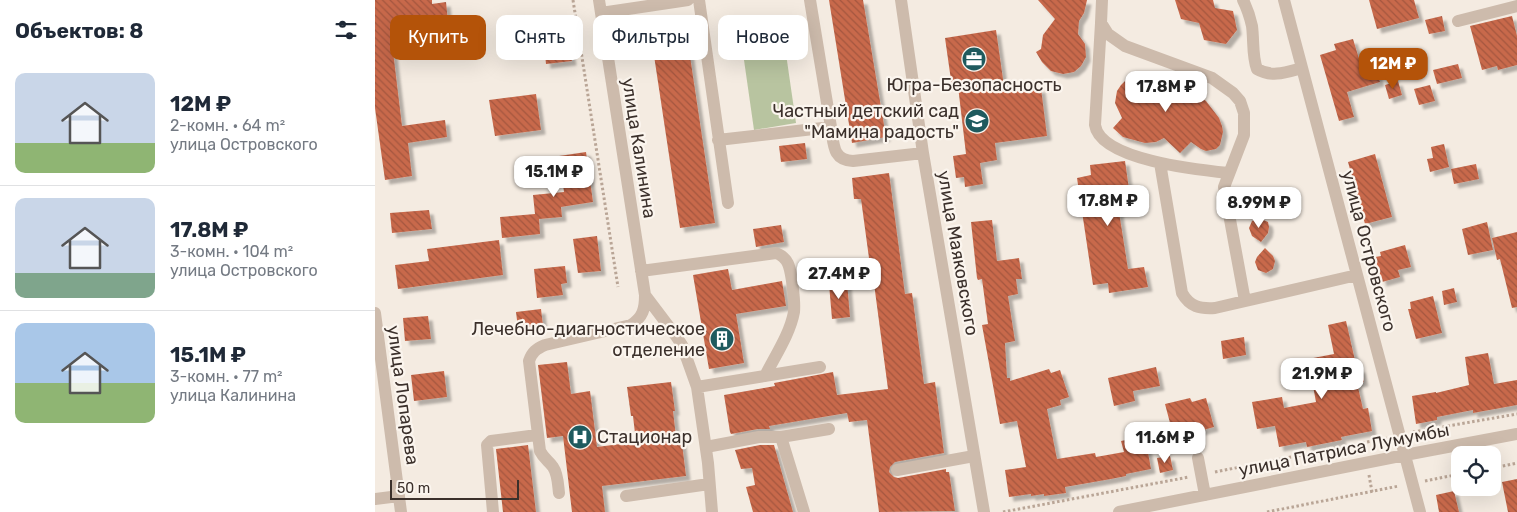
<!DOCTYPE html>
<html lang="ru">
<meta charset="utf-8">
<style>
body{margin:0;font-family:Rubik,sans-serif;background:#f2f2f3;color:#1f2937;height:100vh;display:flex;flex-direction:column;font-size:19px;white-space:nowrap}
*{box-sizing:border-box;margin:0}
p{font-size:16px;color:#747a83}
.icon{flex:none;width:28px;height:28px;fill:none;stroke:currentColor;stroke-width:2;stroke-linecap:round;stroke-linejoin:round}
.map{position:relative;flex:1;overflow:hidden}
.panel{display:flex;flex-direction:column;background:#fff;width:375px}
.panel>*{flex:none}
.top-card{position:absolute;left:15px;top:15px;width:475px;height:45px;display:flex;gap:10px}
.buttons{position:absolute;left:1076px;top:446px;display:grid;gap:10px}
.buttons a{display:grid;place-items:center;width:50px;height:50px;border-radius:10px;background:#fff;box-shadow:0 5px 20px #0002;font-size:25px}
.scale{position:absolute;left:15px;bottom:12px;width:129px;box-sizing:border-box;padding-left:5px;border:2px solid #3b302b;border-top:0;font-size:14px;line-height:18px;white-space:nowrap;color:#3b302b;-webkit-text-stroke:4px #fbf5ee;paint-order:stroke}
.price{position:absolute;translate:-50% -42px;padding:0 11px;border-radius:10px;background:#fff;color:#222;font-size:16px;line-height:32px;filter:drop-shadow(0 1px 2px #0008)}
.price::after{content:'';position:absolute;left:50%;top:30px;width:15px;height:11px;margin-left:-8px;background:inherit;clip-path:polygon(0 0,100% 0,50% 100%)}
.price.active{background:#b45309;color:#fff}
ul{padding:0;list-style:none}
li{display:flex;align-items:center;gap:15px;height:125px;padding:0 15px}
li+li{border-top:1px solid #e0e1e3}
li span{display:grid;place-items:center;flex:none;width:140px;height:100px;border-radius:10px;color:#555}
li>.icon{margin-inline-start:auto}
span .icon{width:60px;height:60px;fill:#fffc;stroke-width:1}
li b{font-size:21px}
h2{display:flex;justify-content:space-between;align-items:center;height:60px;padding:0 15px;font-size:21px}
.pill{padding:0 18px;border-radius:10px;background:#fff;box-shadow:0 5px 20px #0002;font-size:18px;line-height:45px}
.pill.active{background:#b45309;color:#fff}
main{display:flex;flex:1;min-height:0}
.map>svg:first-child{display:block}
.green{fill:#b8c4a0}
.building{fill:url(#building-back-hatch);filter:url(#shadow)}
.lines{fill:none;stroke-linecap:round;stroke-linejoin:round}
.path{stroke:#b9a596;stroke-width:3;stroke-dasharray:2.5 2.5;stroke-linecap:butt}
.minor{stroke:#cdbbac;stroke-width:12}
.labels{text-anchor:middle;stroke-width:4.5;stroke-linejoin:round;paint-order:stroke}
.poi-label{font-size:18px;fill:#3b302b;stroke:#fbf5ee;text-anchor:end}
.street-label{font-size:18px;fill:#3b302b;stroke:#fbf5ee}
</style>
<main>
<section class="panel">
<h2>Объектов: 8<svg class="icon" aria-label="filters" viewBox="0 0 24 24"><path d="M4 7h16M4 17h16"/><circle cx="9" cy="7" r="2"/><circle cx="15" cy="17" r="2"/></svg></h2>
<ul>
<li><span style="background:linear-gradient(#c9d6e8 70%,#8fb573 0)"><svg class="icon" aria-label="home" viewBox="0 0 24 24"><path d="M3 11l9-7 9 7M6 9v11h12V9"/></svg></span><div><b>12M ₽</b><p>2-комн. · 64 m²</p><p>улица Островского</p></div></li>
<li><span style="background:linear-gradient(#c9d6e8 75%,#7fa58c 0)"><svg class="icon" aria-label="home" viewBox="0 0 24 24"><path d="M3 11l9-7 9 7M6 9v11h12V9"/></svg></span><div><b>17.8M ₽</b><p>3-комн. · 104 m²</p><p>улица Островского</p></div></li>
<li><span style="background:linear-gradient(#a9c7e8 60%,#8fb573 0)"><svg class="icon" aria-label="home" viewBox="0 0 24 24"><path d="M3 11l9-7 9 7M6 9v11h12V9"/></svg></span><div><b>15.1M ₽</b><p>3-комн. · 77 m²</p><p>улица Калинина</p></div></li>
</ul>
</section>
<div class="map">
<svg width="1142" height="512" viewBox="0 0 1142 512">
<defs>
<pattern id="building-back-hatch" width="6" height="6" patternUnits="userSpaceOnUse" patternTransform="scale(1.25)"><rect width="6" height="6" fill="#c8694b"/><path d="M-1 5l2 2M0 0l6 6M5-1l2 2" fill="none" stroke="#a4573f"/></pattern>
<filter id="shadow"><feDropShadow dx="4.5" dy="4.5" stdDeviation="1" flood-color="#0004"/></filter>
</defs>
<rect width="100%" height="100%" fill="#f4ebe1"/>
<path class="green" d="M408,33L421,123L379,130L366,39Z"/>
<path class="building" d="M0,0H57V4L71,2L73,22L53,25L54,31L21,35L22,43H17L27,126L70,120L72,137L33,143L37,176L10,180L0,108Z
M454,0H488L511,137L477,143Z
M663,0H712L709,13L704,21L703,34L710,44L711,57L706,66L699,72L688,74L676,71L667,62L661,52L666,49L668,35L680,19Z
M800,0H838L840,8L858,11L862,30L851,44L829,40L824,23L806,19Z
M994,0H1039L1044,18L1002,29Z
M1067,16L1070,31L1054,34L1050,20Z
M1137,16L1142,36V65L1123,70L1122,66L1107,70L1095,26Z
M310,23L340,223L305,228L275,29Z
M621,30L630,93L666,88L672,136L620,143L622,160L605,163L608,184L590,187L589,177L581,178L578,156L591,154L583,86L577,87L570,38Z
M978,39L988,72L1001,69L1005,82L972,92L979,117L964,121L945,55L961,50L959,44Z
M194,41L197,61L171,64L169,44Z
M1083,64L1087,78L1062,84L1058,70Z
M770,72L798,78L813,87L831,101L844,118L847,126L848,132L845,145L841,149L831,151L826,149L816,142L805,153L789,138L781,142L770,143L748,137L738,128L747,118L740,103L742,91L746,85L755,76Z
M1023,81L1027,95L1014,99L1010,85Z
M1055,85L1060,101L1044,105L1039,89Z
M161,94L166,130L120,136L114,100Z
M430,143L432,159L406,162L404,146Z
M1069,144L1074,167L1055,172L1052,159L1058,158L1056,147Z
M211,152L218,202L186,207L187,217L164,219L165,234L127,238L125,217L160,214L158,195L189,192L184,156Z
M1000,154L1017,217L990,224L973,162Z
M750,161L757,210L744,212L753,269L769,267L773,287L734,293L733,283L718,285L702,178L716,175L715,165Z
M1101,164L1104,179L1079,184L1076,169Z
M514,173L530,294L537,293L549,384L560,382L569,453L520,462L515,467L514,472L519,477L523,478L571,469V472H574L580,511L504,512L492,420L474,422L472,413L394,426L395,429H383L356,434L355,432L349,395L400,386L399,383L458,372L462,395L513,389L498,276L490,277L487,259L494,258L486,199H479L477,178Z
M54,210L57,229L17,233L15,213Z
M884,218L893,222L894,227L893,233L886,242L877,236L874,228L877,221Z
M617,220L622,261L644,258L647,279H641L643,294L633,296L640,341L630,343L632,378H635V381L674,369L676,373L685,370L694,397L685,400L686,405L672,409L682,459L720,453L721,457L749,452L746,441L770,436L776,469L751,474V476L736,479L690,487L691,493L669,496V494L656,496V494L634,497L630,470L651,467L642,421L625,424L607,325L613,324L607,279L603,280L602,278L596,222Z
M1112,222L1118,250L1093,255L1087,229Z
M406,225L409,242L381,247L378,229Z
M1142,232V307L1137,308L1125,259L1122,260L1117,238Z
M222,236L226,271L203,273L198,239Z
M124,240L128,275L23,289L20,265L54,261L52,249Z
M1030,245L1036,267L1023,270L1025,277L1007,282L1000,257L1006,256L1005,252Z
M890,248L898,256L900,261L898,269L891,273L883,270L880,262L882,257Z
M190,266L192,283L186,284L188,295L162,298L159,269Z
M353,269L357,290L407,281L411,306L361,314L369,363L334,369L318,275Z
M472,282L475,317L457,319L454,284Z
M1079,288L1082,302L1069,305L1067,291Z
M1058,296L1067,333L1041,339L1033,309H1036L1035,302Z
M166,309L168,326L143,328L141,312Z
M53,316L56,339L30,341L28,318Z
M971,321L982,369L986,368L989,382L982,383L988,409L993,408L997,431L966,437L967,440L932,447L931,442L904,447L900,426L882,429L877,402L907,397L909,408L941,402L933,359L959,354L953,325Z
M869,337L871,355L848,359L846,341Z
M1113,353L1119,384L1142,380V405L1098,413V410L1062,417V420L1041,424L1037,396L1061,392V393L1094,385L1090,357Z
M192,362L196,394L215,391L222,447L261,442L258,416H256L252,387L296,382L300,411H298L301,437L306,436L311,476L227,486L230,512H197L188,436L172,438L163,365Z
M781,367L785,386L758,391L760,401L739,406L733,378Z
M69,371L72,397L39,401L36,375Z
M815,398L817,402L831,398L839,427L799,438L790,404Z
M153,445L161,512H128L121,449Z
M385,445H399L418,512H378L371,487L380,485L377,468L366,469L360,450Z
M795,456L798,470L785,473L782,458Z
M1142,479V512H1133L1127,482Z
M1079,491L1084,512H1064L1061,495Z"/>
<g class="lines">
<path class="path" d="M198,0L243,287
M1038,432L1142,414
M1118,468L1142,463
M840,472L1012,438
M994,475L997,492
M1050,481L1085,474
M628,512L814,477
M892,512L1024,486"/>
<path class="minor" d="M224,0L270,295L301,336L307,345L322,387L333,463L337,512
M324,0L353,203
M435,0L456,127
M526,0L548,153L609,512
M727,0L726,23L733,34L750,46L837,78L858,93L865,101L869,113V135L849,187L870,301
M868,0C872,8 875,17 877,26C879,41 877,56 882,69C897,78 912,72 927,68
M909,0L1045,512
M226,13L313,0
M1083,21L1142,6
M726,23L720,125C725,160 824,170 854,173
M343,140L456,127C459,144 457,160 478,161L548,153
M785,163L807,293C815,307 825,309 840,308L982,275
M266,271L401,253C414,258 415,268 417,281C418,291 420,301 419,312C415,334 400,356 390,376
M0,313L26,512
M322,387L445,367
M406,437L429,512
M331,447L384,437H406L454,429
M823,458L830,495
M522,470L599,456
M184,493C183,485 183,474 178,467C174,461 169,459 165,451L154,361C157,352 161,349 170,345L256,325C268,317 270,309 270,295
M251,496L334,484
M0,499L24,496
M118,512L112,445L116,441L162,435
M744,512L1030,455L1142,434"/>
</g>
<defs>
<symbol id="office-disc" viewBox="-11 -11 22 22"><circle r="9.5" fill="#1f5a5e" stroke="#fbf5ee"/><path d="M-6-3h4V-5.5h4V-3h4V5H-6ZM-1-4.5V-3h2v-1.5ZM-6 0V1H6V0Z" fill="#fff"/></symbol>
<symbol id="school-disc" viewBox="-11 -11 22 22"><circle r="9.5" fill="#1f5a5e" stroke="#fbf5ee"/><path d="M0-5L7-2L0 1L-7-2ZM-4 1L0 2.5L4 1V4Q0 6-4 4Z" fill="#fff"/></symbol>
<symbol id="building-disc" viewBox="-11 -11 22 22"><circle r="9.5" fill="#1f5a5e" stroke="#fbf5ee"/><path d="M-4-6H4V6H1V3H-1V6H-4ZM-2.5-4.3h1.7v1.8h-1.7ZM.8-4.3h1.7v1.8H.8ZM-2.5-1h1.7V.8h-1.7ZM.8-1h1.7V.8H.8Z" fill="#fff"/></symbol>
<symbol id="hospital-disc" viewBox="-11 -11 22 22"><circle r="9.5" fill="#1f5a5e" stroke="#fbf5ee"/><path d="M-5-5h3v3.5h4V-5h3V5h-3V1.5h-4V5h-3Z" fill="#fff"/></symbol>
</defs>
<g fill-rule="evenodd">
<use href="#office-disc" x="585" y="45" width="28" height="28"/>
<use href="#school-disc" x="588" y="107" width="28" height="28"/>
<use href="#building-disc" x="333" y="325" width="28" height="28"/>
<use href="#hospital-disc" x="191" y="423" width="28" height="28"/>
</g>
<g class="labels">
<g class="poi-label">
<text x="599" y="91" text-anchor="middle">Югра-Безопасность</text>
<text x="584" y="117">Частный детский сад<tspan x="584" dy="21">"Мамина радость"</tspan></text>
<text x="330" y="335">Лечебно-диагностическое<tspan x="330" dy="21">отделение</tspan></text>
<text x="222" y="443" text-anchor="start">Стационар</text>
</g>
<g class="street-label">
<text transform="translate(264 148) rotate(81)" y="6">улица Калинина</text>
<text transform="translate(994 251) rotate(75)" y="6">улица Островского</text>
<text transform="translate(583 253) rotate(80)" y="6">улица Маяковского</text>
<text transform="translate(28 395) rotate(82)" y="6">улица Лопарева</text>
<text transform="translate(969 450) rotate(-11)" y="6">улица Патриса Лумумбы</text>
</g>
</g>
</svg>
<div class="buttons">
<a><svg class="icon" aria-label="locate" viewBox="0 0 24 24"><circle cx="12" cy="12" r="6"/><path d="M12 2v4M12 18v4M2 12h4M18 12h4"/></svg></a>
</div>
<div class="scale">50 m</div>
<b class="price active" style="left:1018px;top:90px">12M ₽</b>
<b class="price" style="left:791px;top:113px">17.8M ₽</b>
<b class="price" style="left:179px;top:198px">15.1M ₽</b>
<b class="price" style="left:733px;top:227px">17.8M ₽</b>
<b class="price" style="left:884px;top:229px">8.99M ₽</b>
<b class="price" style="left:464px;top:300px">27.4M ₽</b>
<b class="price" style="left:947px;top:400px">21.9M ₽</b>
<b class="price" style="left:790px;top:464px">11.6M ₽</b>
<div class="top-card">
<a class="pill active">Купить</a>
<a class="pill">Снять</a>
<a class="pill">Фильтры</a>
<a class="pill">Новое</a>
</div>
</div>
</main>
